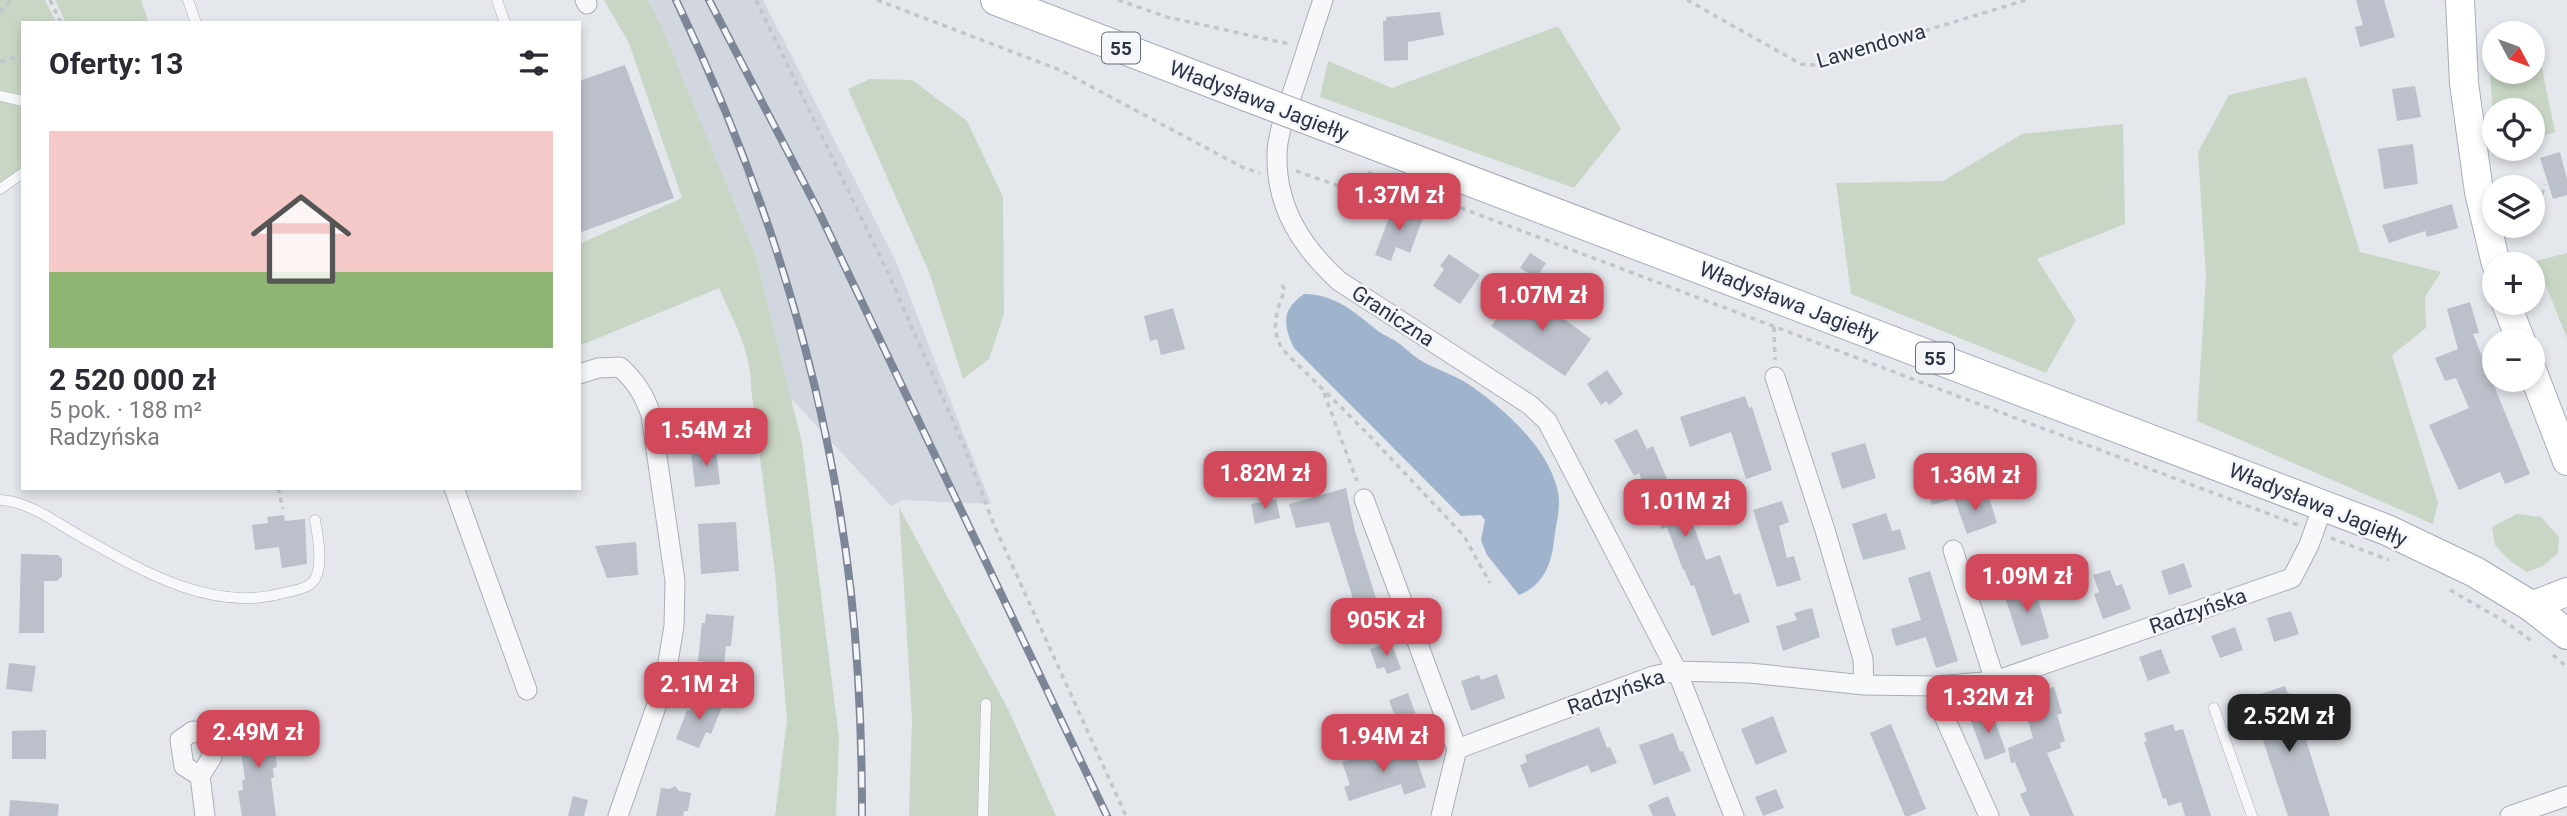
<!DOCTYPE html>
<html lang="pl">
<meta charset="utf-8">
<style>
body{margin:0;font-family:Roboto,sans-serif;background:#f7f7f7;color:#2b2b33;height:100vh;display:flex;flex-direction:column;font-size:26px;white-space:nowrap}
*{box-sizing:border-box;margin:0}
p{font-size:23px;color:#7c7c81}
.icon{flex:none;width:38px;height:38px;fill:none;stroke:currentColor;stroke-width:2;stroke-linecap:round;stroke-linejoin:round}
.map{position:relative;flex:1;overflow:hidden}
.details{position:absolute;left:21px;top:21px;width:560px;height:469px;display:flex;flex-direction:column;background:#fff;border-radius:0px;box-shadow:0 4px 10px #0003}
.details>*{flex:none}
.needle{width:46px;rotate:131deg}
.fabs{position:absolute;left:2482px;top:21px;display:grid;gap:14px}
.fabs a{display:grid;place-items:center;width:63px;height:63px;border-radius:50%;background:#fff;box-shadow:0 4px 10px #0003;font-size:35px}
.price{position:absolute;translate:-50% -60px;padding:0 16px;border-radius:14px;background:#d1495b;color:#fff;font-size:23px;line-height:46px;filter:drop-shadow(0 2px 4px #0008)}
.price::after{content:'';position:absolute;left:50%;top:42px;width:21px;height:16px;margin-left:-10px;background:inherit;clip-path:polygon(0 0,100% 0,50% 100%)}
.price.active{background:#222;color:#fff}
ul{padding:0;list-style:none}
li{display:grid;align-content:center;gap:14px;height:371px;padding:0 28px}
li+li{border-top:2px solid #e1e1e2}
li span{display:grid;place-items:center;height:217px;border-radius:0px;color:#555}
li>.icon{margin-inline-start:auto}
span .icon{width:126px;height:126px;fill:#fffc;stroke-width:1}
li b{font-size:30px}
h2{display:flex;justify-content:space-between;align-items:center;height:84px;padding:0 28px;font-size:30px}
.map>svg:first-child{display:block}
.built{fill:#d2d6de}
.green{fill:#c9d6c5}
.water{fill:#9fb4cc}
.building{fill:#bbc0ca}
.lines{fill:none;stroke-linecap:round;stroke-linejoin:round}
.lane-casing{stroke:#a9aeb7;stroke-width:11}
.street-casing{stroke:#a9aeb7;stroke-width:21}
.secondary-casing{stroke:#a9aeb7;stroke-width:30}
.primary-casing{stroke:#a3abb8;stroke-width:32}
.path{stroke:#c2c5cb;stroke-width:3.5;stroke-dasharray:5 5;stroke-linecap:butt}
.lane{stroke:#f7f8fa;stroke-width:10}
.street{stroke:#f7f8fa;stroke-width:19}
.secondary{stroke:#fff;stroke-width:28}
.primary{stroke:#fff;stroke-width:30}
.rail-casing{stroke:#7d8696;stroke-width:8}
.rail{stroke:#f4f6f9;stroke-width:5;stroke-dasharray:16;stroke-linecap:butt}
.primary-bridge-casing{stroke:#a3abb8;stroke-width:32;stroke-linecap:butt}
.primary-bridge{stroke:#fff;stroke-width:30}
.labels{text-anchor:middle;stroke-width:5;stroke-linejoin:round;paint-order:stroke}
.shield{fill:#f4f6f9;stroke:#676e7b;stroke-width:2}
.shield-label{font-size:19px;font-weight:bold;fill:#2b3445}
.street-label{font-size:21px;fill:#2b3445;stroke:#f4f6f9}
</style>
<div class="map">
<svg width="2567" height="816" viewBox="0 0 2567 816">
<rect width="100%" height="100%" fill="#e4e7ec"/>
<path class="built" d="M613,0H763L895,259L991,504L903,500L891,506L750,354Z"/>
<path class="green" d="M0,0H45L57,23H23V170L0,183Z
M55,0H141L149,23H66Z
M604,0H648L661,26L755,254L802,443L839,738L836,816H775L787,720L775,573L751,388C752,353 733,320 719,288L579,346V244L682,198L629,43Z
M1558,26L1621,129L1574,188L1320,97L1328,61L1392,88Z
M2532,34H2535L2555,132L2532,140V110H2494V126L2487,37L2494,36V72H2532Z
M2306,77L2360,252L2441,272L2425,297L2426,328L2392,355L2438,503L2433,524L2197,421L2206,276L2198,152L2229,95Z
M870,79L912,80L967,121L1003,197L1004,314L989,359L963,379L929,272L848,89Z
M2123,124L2125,224L2037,259L2076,320L2046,373L1851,294L1836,183L1943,181L2022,134Z
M2567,253V338L2536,261Z
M899,507L1008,709L1056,816H909L912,719Z
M2517,514L2541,517L2559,537L2558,553L2543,566L2527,572L2510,561L2495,545L2492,527Z"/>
<path class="water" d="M1304,294C1335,294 1356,313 1378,331C1385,336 1394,339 1401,345C1405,348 1409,352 1413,355C1428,367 1448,372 1465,382C1500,405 1547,446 1557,488C1562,505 1556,523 1554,540C1552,563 1543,586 1519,595L1487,555L1481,540L1485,520L1481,515L1461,516L1294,348C1283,325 1281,310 1304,294Z"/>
<path class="building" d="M2356,0H2384L2395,37L2360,47L2355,27L2363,25Z
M1440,12L1444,35L1408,42V60L1384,61L1383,21H1386V17Z
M625,65L674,198L579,233V81Z
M2415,86L2421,117L2397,121L2392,89Z
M2413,144L2418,184L2384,189L2378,149Z
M2560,152L2567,179V195L2553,199L2540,158Z
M2452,204L2458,228L2427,237L2425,231L2389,243L2382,225Z
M1393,207L1423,218L1410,253L1396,247L1391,261L1375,255Z
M1530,253L1546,263L1536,278L1520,268Z
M1449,254L1480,275L1460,304L1433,286L1444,269L1440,266Z
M1518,291L1557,319L1559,315L1591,339L1565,376L1491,326Z
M2470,302L2479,333L2473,334L2530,474L2505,484L2500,472L2459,490L2429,425L2469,408L2456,378L2445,381L2435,358L2458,349L2447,309Z
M1173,308L1185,349L1161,355L1157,339L1150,341L1144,316Z
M1607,370L1623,394L1609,405L1606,401L1601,405L1587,384Z
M1745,396L1749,408L1752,407L1772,470L1746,479L1731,432L1690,447L1680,417Z
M1637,429L1647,449L1653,446L1677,503L1684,500L1706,560L1720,555L1734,595L1740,593L1750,622L1712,636L1694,585L1691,586L1684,569L1683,570L1667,527L1662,529L1639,473L1634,476L1614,440Z
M1865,443L1876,478L1842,489L1831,453Z
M716,450L720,484L695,487L691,453Z
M1945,480L1950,500L1932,505L1926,484Z
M1346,488L1355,531L1380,611L1359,618L1329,522L1296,528L1289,504Z
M1972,492L1975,502L1989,497L1997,523L1967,534L1954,498Z
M1276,499L1280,518L1255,524L1251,504Z
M1782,501L1789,522L1779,526L1787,558L1794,556L1801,580L1777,587L1753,510Z
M1886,513L1892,531L1900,529L1906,549L1863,560L1852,524Z
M284,515L285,521L305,519L307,564L282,568L279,547L255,550L252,525L268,523L267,517Z
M736,522L739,571L701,574L698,524Z
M636,542L638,575L607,578L595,546Z
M21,554L58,555L62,559V576L57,581H44V633H19Z
M2184,563L2192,587L2169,595L2161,571Z
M2110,570L2116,586L2122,584L2131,609L2103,619L2094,594L2099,592L2093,575Z
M1930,571L1958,661L1936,668L1926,637L1896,646L1891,629L1921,620L1908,578Z
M2038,582L2042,597L2038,599L2049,638L2021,646L2004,594Z
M1812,608L1820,637L1783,651L1776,626L1797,620L1794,613Z
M2291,611L2299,634L2274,642L2267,618Z
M706,614L734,616L731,646H726L724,664L698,661L702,623H705Z
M2235,627L2243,650L2220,658L2211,636Z
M1391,642L1401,669L1387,674L1384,667L1377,669L1370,649Z
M2161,649L2170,673L2148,681L2139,657Z
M9,663L36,666L32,692L6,689Z
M1497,674L1505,698L1471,711L1461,681L1479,675L1481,680Z
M2285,686L2288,694L2291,693L2330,816H2288L2249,698Z
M2054,687L2062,713L2057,715L2065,741L2060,743L2061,748L2047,753L2074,816H2030L2020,794L2027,791L2015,762L2011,763L2008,748L2033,738L2021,698Z
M1408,693L1418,720L1399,727L1389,700Z
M696,696L722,707L711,734L706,732L699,748L676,739L687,710L690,711Z
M1991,710L2006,752L1985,760L1970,718Z
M1773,716L1787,752L1756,765L1741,729Z
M267,721L268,731L272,730L277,767L273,768L274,778H271L276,816H242L238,791L243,790L242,780H245L239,735L243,734L242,725Z
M1891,724L1926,809L1909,816H1905L1870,733Z
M2173,724L2175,731L2183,729L2211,816H2185L2181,802L2168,806L2166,798L2163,799L2144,742L2147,741L2144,733Z
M1599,727L1607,748L1610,747L1617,763L1591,773L1588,765L1529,788L1520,765L1527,762L1525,755Z
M46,730V759H12V731Z
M1673,733L1680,752L1683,751L1691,771L1654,785L1639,745Z
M1413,748L1426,787L1404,795L1401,784L1349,801L1344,787L1350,785L1342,762L1368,752L1371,761Z
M675,786L679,791L691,793L688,811H684L683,816H656L661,788L670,789Z
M1776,789L1784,808L1763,816L1755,797Z
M573,796L588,800L584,816H568Z
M1668,796L1676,816H1653L1648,805Z
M10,800L59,804L58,816H9Z"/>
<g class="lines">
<defs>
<path id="lane" d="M188,0L196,23
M497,0L505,23
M0,96L23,101
M0,189L23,173
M0,500C26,501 51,519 73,532C135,567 210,614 283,593C291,591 302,590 309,585C326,575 318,536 315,520
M2214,708L2252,816
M983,816L986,704"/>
<path id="street" d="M585,0L587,4
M1323,0C1312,32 1302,65 1291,97C1285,116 1277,136 1277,155C1276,208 1302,247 1339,281L1530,405L1547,421L1677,671L1734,816
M579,374L598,368L620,367C636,382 644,394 651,415L675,581L674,626L666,674L657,704L618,816
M1775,377L1825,530L1863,659L1864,685
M454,488L527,690
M1364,499L1457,749L1441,816
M1953,550L1995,681
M1936,686L1939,705L1989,816
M1457,749L1653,676L1677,671L1750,673L1864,685L1936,686L1995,681L2292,578L2309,545L2323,506
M200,776L184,766L180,740L193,731L209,737L212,757L200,776L205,816
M2510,816L2567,796"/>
<path id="secondary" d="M2460,0L2464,83L2479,192L2496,264
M2506,303L2521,341
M2532,370L2567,461
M2531,606L2567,592"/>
<path id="primary" d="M996,0L1247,96
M1331,128L2387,530L2475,572L2531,606L2567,634"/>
</defs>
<use href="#lane" class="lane-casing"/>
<use href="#street" class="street-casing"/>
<use href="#secondary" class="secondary-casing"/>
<use href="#primary" class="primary-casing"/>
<path class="path" d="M50,0L61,23
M756,0L887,271L964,446L994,525L1126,816
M877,0L1060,70L1244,168L1260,173
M1118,0L1167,17L1289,44
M1687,0L1801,64L1813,65L2026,0
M0,12L11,0
M0,61L23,56
M1296,171L1362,194L1369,173L2298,525
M2532,197L2542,194L2545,184
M1282,285L1285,290C1276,311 1270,330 1283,350L1367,433L1464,536L1490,583
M1774,327L1775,360
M1324,393L1357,481
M278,488L283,509
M2331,538L2389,560
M2450,590L2504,621L2532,641
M2553,655L2567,667"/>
<use href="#lane" class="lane"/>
<use href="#street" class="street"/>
<use href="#secondary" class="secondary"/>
<use href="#primary" class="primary"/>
<defs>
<path id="rail" d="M676,0C765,186 828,387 851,593C859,667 862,741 862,816
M709,0L818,210L1107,816"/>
</defs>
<use href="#rail" class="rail-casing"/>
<use href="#rail" class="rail"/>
<defs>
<path id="primary-bridge" d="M1247,96L1331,128"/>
</defs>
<use href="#primary-bridge" class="primary-bridge-casing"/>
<use href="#primary-bridge" class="primary-bridge"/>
</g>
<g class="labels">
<g class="shield">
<rect x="1102" y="32.5" width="38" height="31" rx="5"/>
<rect x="1916" y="342.5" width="38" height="31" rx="5"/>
</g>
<g class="shield-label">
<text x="1121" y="55">55</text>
<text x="1935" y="365">55</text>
</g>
<g class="street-label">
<text transform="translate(1871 46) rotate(-16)" y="7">Lawendowa</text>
<text transform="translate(1259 101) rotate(21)" y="7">Władysława Jagiełły</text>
<text transform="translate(1789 302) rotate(21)" y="7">Władysława Jagiełły</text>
<text transform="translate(1393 316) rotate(33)" y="7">Graniczna</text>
<text transform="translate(2318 505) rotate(22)" y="7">Władysława Jagiełły</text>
<text transform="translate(2198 611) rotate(-19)" y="7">Radzyńska</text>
<text transform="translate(1616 692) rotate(-19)" y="7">Radzyńska</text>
</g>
</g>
</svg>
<div class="fabs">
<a><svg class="needle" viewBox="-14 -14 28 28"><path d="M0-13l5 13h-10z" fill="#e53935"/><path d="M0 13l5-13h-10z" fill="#7c7c81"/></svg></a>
<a><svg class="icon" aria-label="locate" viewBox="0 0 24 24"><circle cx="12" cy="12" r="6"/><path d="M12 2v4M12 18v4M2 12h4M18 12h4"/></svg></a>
<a><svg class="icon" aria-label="layers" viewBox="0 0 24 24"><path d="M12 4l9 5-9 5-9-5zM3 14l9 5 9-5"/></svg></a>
<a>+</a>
<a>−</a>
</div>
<b class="price" style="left:1399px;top:233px">1.37M zł</b>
<b class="price" style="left:1542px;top:333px">1.07M zł</b>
<b class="price" style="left:706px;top:468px">1.54M zł</b>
<b class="price" style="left:1265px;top:511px">1.82M zł</b>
<b class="price" style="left:1975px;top:513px">1.36M zł</b>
<b class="price" style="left:1685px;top:539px">1.01M zł</b>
<b class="price" style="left:2027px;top:614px">1.09M zł</b>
<b class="price" style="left:1386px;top:658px">905K zł</b>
<b class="price" style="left:699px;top:722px">2.1M zł</b>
<b class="price" style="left:1988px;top:735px">1.32M zł</b>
<b class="price active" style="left:2289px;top:754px">2.52M zł</b>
<b class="price" style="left:258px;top:770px">2.49M zł</b>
<b class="price" style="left:1383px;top:774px">1.94M zł</b>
<section class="details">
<h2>Oferty: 13<svg class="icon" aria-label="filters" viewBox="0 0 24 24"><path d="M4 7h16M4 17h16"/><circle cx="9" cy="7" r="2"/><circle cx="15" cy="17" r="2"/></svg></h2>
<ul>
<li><span style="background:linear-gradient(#f6c9c9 65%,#8fb573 0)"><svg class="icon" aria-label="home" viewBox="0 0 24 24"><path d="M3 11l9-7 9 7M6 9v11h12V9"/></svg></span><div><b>2 520 000 zł</b><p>5 pok. · 188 m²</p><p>Radzyńska</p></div></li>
</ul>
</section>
</div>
